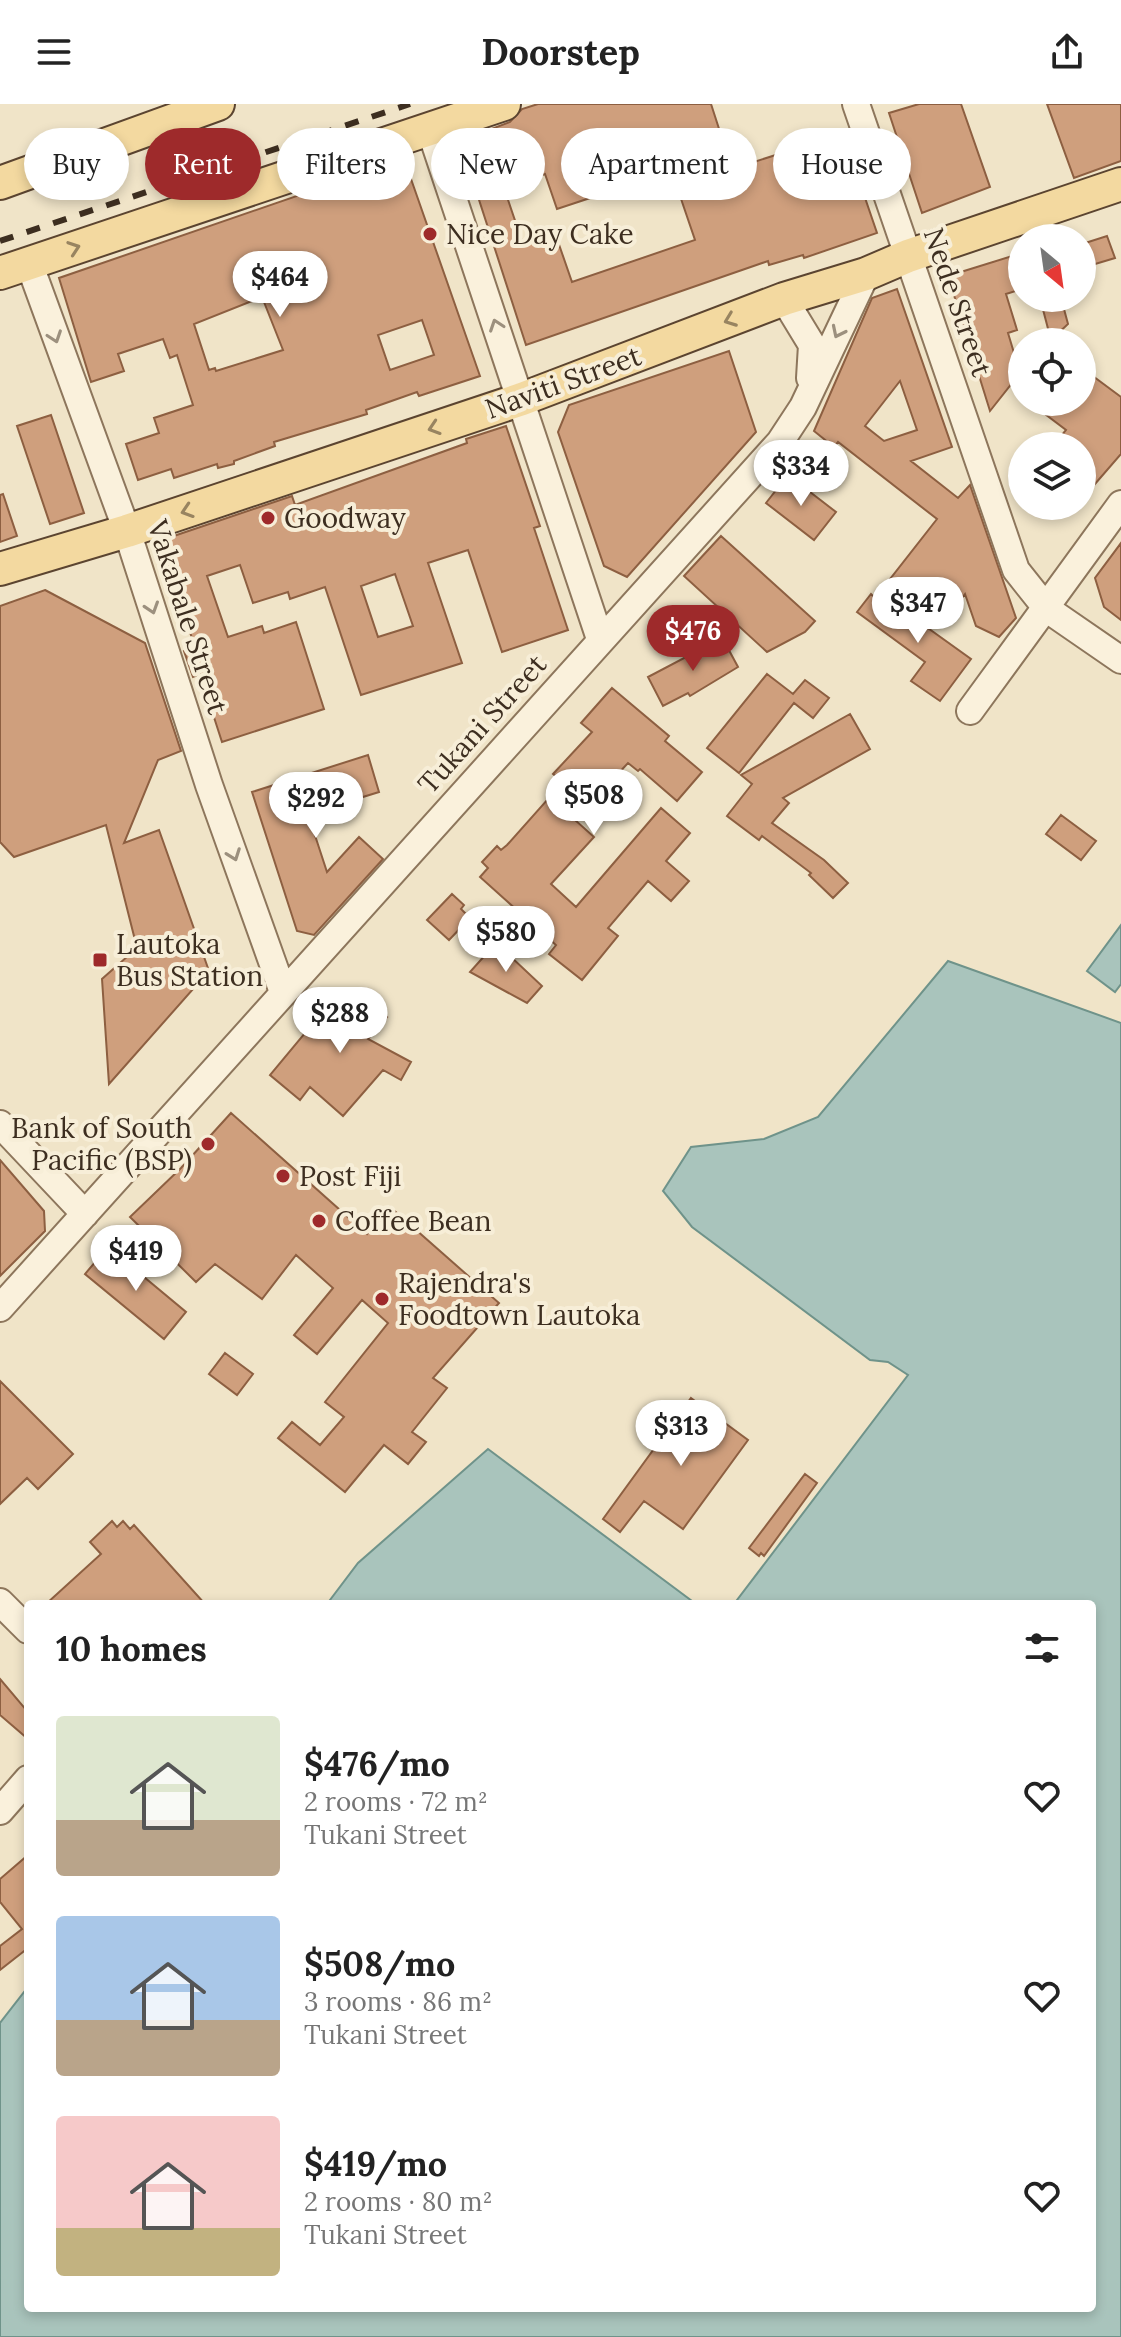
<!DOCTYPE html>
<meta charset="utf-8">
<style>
body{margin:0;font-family:Lora,serif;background:#f2f2f2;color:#222;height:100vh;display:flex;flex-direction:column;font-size:30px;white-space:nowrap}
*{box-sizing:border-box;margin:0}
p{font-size:26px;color:#767676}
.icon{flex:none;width:44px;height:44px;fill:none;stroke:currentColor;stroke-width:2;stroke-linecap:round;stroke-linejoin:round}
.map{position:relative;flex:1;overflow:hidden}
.panel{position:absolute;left:24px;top:1496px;width:1072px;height:712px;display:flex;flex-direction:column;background:#fff;border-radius:8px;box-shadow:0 4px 12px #0003}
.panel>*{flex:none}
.banner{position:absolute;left:24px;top:24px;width:1074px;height:72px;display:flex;gap:16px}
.needle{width:52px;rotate:151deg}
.controls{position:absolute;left:1008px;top:120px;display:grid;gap:16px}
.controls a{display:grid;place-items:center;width:88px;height:88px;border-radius:50%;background:#fff;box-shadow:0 4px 12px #0003;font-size:40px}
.price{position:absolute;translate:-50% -68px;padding:0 18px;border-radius:28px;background:#fff;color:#222;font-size:26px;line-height:52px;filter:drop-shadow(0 2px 4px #0008)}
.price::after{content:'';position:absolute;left:50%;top:48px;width:24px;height:18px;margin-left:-12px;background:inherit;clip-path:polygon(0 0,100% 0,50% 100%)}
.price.selected{background:#9e2a2b;color:#fff}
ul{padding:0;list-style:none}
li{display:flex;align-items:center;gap:24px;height:200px;padding:0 32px}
li span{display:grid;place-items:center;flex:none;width:224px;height:160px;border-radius:8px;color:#555}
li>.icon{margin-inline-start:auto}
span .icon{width:96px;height:96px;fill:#fffc;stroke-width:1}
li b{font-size:34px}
h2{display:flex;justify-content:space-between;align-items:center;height:96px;padding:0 32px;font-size:34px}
.pill{padding:0 28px;border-radius:36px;background:#fff;box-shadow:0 4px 12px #0003;font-size:28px;line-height:72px}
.pill.selected{background:#9e2a2b;color:#fff}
header{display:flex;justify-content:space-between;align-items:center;height:104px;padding:0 32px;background:#fff;font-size:36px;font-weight:800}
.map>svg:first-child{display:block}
.water{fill:#a9c4bc;stroke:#6f938a;stroke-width:2}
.building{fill:#cf9f7d;stroke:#8d5f41;stroke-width:2;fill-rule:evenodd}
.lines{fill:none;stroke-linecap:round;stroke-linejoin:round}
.minor-casing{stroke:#8d765c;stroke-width:30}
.major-casing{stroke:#5b4430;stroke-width:36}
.minor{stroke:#faf1dc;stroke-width:26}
.major{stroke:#f3d9a0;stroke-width:32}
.rail{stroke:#3d2e20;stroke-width:6;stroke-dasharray:14 14;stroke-linecap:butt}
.oneway{stroke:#988460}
.oneway2{stroke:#9c907e}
.poi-dot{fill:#9e2a2b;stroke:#f7eed8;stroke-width:3}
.labels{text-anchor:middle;stroke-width:8;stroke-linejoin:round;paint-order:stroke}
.poi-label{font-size:28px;fill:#3d2e20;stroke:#f7eed8;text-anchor:start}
.street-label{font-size:28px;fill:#3d2e20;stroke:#f7eed8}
</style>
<header><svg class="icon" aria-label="menu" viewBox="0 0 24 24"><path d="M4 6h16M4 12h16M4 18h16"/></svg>Doorstep<svg class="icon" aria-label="share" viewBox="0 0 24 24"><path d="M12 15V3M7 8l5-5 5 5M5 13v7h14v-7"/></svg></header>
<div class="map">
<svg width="1121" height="2233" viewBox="0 0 1121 2233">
<rect width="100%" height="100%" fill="#f0e4c8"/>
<path class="water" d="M1121,821V880L1115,888L1087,867Z
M948,857L1121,919V2233H0V1919L28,1883V2204H1092V1500H734L908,1271L888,1258L870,1256L692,1123L663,1087L691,1043L764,1035L818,1013Z
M488,1345L696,1500H327L358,1459Z"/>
<path class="building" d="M538,0H711L732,65L835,32L841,50L849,47L877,129L804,154L803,151L769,161L768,157L526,241L460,37L510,18L522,5ZM686,44L699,83L679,89L695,136L572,178L555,129L523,140L504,84L545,70L557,105L590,94L578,58L615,46L627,84L658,74L652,55Z
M919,0H961L990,83L922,109L889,9Z
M1047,0H1121V57L1074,74Z
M404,55L480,272L419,292L417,288L366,306L367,310L274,338L275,342L234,357V360L218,364L217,360L174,374L171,365L138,376L126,340L159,329L154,314L193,301L177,251L170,254L163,235L118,250L124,267L91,278L59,174ZM262,193L283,246L216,267L215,264L209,266L194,220ZM422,216L434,251L390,266L378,231Z
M1107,132L1115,154L1082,164V140Z
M1022,149V185L1006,190L1017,226L1008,229L1020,269L990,307L948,172Z
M897,185L952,343L911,357L958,394L970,381L1016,514L999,533L976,522L965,490L950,510L887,479L937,415L838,338L834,343L814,327L872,194ZM900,277L917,326L884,337L865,322Z
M1040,194H1061L1068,220L1051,236Z
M729,247L756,328L627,473L604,462L558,328L569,301Z
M1082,264L1121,293V350L1082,395V342H1053L1066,326L1029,298H1082Z
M51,311L84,409L50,420L17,322Z
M506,322L540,422L534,424L568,526L502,548L468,446L428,459L462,559L361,591L325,483L290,495L288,488L253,499L240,461L207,472L228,533L262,522L264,529L296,518L324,605L222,638L200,570L193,573L184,547L195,543L159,437L292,392L295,401L467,339L466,335ZM395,470L413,522L378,533L361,482Z
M788,371L836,408L814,436L766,399Z
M3,390L17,432L0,438V391Z
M721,432L815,517L805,528L767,548L684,472Z
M1121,439V516L1104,503L1095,474Z
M45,486L145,539L181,647L158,656L124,739L159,726L209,867L109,980L102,875L137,844L106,721L14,753L0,738V502Z
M879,489L971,555L940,597L911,577L925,558L857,508L871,490L875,494Z
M724,537L738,563L690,592L688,589L663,602L648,573L703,544L705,547Z
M767,570L793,590L805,576L829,594L813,614L794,599L739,669L707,644Z
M612,584L669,632L665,637L702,668L677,697L640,665L638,667L628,659L575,716L594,733L551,780L576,803L661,704L690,729L666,757L689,777L671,797L648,777L608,824L618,832L582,876L549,850L556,841L480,773L488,764L482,758L497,742L501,746L507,741L557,685L553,682L559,675L553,670L592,628L581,619Z
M850,610L870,645L783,694L789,699L772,719L824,756L848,779L833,794L809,771L811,769L762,732L759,736L727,712L752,680L741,671Z
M368,651L379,688L308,710L327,768L359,733L383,755L314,831L297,827L252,688Z
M1061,711L1096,737L1081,756L1046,730Z
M452,790L464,801L461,805L470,814L449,836L427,816Z
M496,839L542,882L527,899L470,868Z
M357,888L387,913L368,935L411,958L401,976L383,966L343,1012L310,983L300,996L270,971L335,893Z
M231,1009L367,1130L390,1103L499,1199L433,1274L447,1284L412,1328L426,1338L408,1360L384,1341L345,1388L278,1334L292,1318L320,1341L344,1313L325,1298L388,1219L362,1196L317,1250L294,1231L333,1184L296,1151L262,1195L215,1160L196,1178L130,1113L181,1064Z
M0,1056L44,1107L45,1127L0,1172Z
M108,1143L186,1208L164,1235L85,1170Z
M225,1249L253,1270L237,1291L209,1270Z
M0,1277L73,1350L38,1385L27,1374L0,1400Z
M691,1294L748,1336L683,1425L644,1397L620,1428L603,1415Z
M805,1370L817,1379L764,1452L761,1449L759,1452L749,1444Z
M112,1417L117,1423L123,1417L130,1425L134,1421L205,1500H46L101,1450L90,1438Z
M0,1575L28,1608V1635L0,1611Z
M28,1751V1844L0,1866V1842L22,1825L0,1798V1775Z"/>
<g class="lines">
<defs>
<path id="minor" d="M856,0L1016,466L1047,505L1121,556
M430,25L600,535
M29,159L127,427L209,681L283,888
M784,195L812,241L810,274
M970,607L1121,400
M0,1020L85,1110
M0,1204L780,338L803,303L866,170
M0,1498L28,1526
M0,1707L28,1675"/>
<path id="major" d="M0,79L218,0
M0,169L504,0
M0,465L127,427L522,295L784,195L866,170L908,152L1121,80"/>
</defs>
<use href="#minor" class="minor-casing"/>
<use href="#major" class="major-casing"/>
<use href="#minor" class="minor"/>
<use href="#major" class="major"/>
<path class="rail" d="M0,137L410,0"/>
</g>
<defs><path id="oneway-chevron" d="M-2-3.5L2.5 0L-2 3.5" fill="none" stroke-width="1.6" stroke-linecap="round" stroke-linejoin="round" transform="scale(2)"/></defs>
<g class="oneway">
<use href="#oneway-chevron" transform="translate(74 144) rotate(-19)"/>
<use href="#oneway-chevron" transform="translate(730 216) rotate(159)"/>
<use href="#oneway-chevron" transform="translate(434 324) rotate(162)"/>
<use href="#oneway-chevron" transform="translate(187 407) rotate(162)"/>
</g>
<g class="oneway2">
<use href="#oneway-chevron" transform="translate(496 221) rotate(-109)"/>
<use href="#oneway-chevron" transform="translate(838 228) rotate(116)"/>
<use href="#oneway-chevron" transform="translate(55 233) rotate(71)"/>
<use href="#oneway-chevron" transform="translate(152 504) rotate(72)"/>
<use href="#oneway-chevron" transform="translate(234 751) rotate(70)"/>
</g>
<g class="poi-dot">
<circle cx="430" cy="130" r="8"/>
<circle cx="268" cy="414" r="8"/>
<rect x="92" y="848" width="16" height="16" rx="4"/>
<circle cx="208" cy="1040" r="8"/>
<circle cx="283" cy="1072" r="8"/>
<circle cx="319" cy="1117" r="8"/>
<circle cx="382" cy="1195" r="8"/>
</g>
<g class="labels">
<g class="poi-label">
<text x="446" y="140">Nice Day Cake</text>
<text x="284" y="424">Goodway</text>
<text x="116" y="850">Lautoka<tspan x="116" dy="32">Bus Station</tspan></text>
<text x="192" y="1034" text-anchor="end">Bank of South<tspan x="192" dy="32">Pacific (BSP)</tspan></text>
<text x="299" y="1082">Post Fiji</text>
<text x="335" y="1127">Coffee Bean</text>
<text x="398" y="1189">Rajendra's<tspan x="398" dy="32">Foodtown Lautoka</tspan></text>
</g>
<g class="street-label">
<text transform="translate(958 198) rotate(71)" y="10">Nede Street</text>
<text transform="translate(563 278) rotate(-20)" y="10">Naviti Street</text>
<text transform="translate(188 513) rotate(72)" y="10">Vakabale Street</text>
<text transform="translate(482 620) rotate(-48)" y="10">Tukani Street</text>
</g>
</g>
</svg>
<div class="controls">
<a><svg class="needle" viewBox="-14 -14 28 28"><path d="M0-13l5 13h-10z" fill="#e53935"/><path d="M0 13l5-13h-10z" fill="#767676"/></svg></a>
<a><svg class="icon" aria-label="locate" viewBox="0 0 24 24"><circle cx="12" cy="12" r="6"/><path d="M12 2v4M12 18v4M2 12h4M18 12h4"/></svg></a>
<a><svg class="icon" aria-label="layers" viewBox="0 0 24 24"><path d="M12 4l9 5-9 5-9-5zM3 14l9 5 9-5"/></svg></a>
</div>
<b class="price" style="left:280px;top:215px">$464</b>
<b class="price" style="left:801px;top:404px">$334</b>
<b class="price" style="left:918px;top:541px">$347</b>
<b class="price selected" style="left:693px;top:569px">$476</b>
<b class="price" style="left:594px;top:733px">$508</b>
<b class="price" style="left:316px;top:736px">$292</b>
<b class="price" style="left:506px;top:870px">$580</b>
<b class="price" style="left:340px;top:951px">$288</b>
<b class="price" style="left:136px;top:1189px">$419</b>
<b class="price" style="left:681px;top:1364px">$313</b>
<div class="banner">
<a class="pill">Buy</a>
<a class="pill selected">Rent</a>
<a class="pill">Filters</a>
<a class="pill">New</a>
<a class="pill">Apartment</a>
<a class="pill">House</a>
</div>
<section class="panel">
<h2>10 homes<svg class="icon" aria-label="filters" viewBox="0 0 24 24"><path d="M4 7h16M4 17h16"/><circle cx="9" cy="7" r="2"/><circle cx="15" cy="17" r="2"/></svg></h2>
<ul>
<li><span style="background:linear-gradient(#dfe7d0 65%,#b9a48a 0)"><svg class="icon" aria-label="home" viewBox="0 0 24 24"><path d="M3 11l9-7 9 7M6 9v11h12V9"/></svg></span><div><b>$476/mo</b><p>2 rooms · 72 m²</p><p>Tukani Street</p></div><svg class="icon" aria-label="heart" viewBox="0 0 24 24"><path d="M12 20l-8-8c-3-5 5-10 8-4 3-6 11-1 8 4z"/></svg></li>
<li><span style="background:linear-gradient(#a9c7e8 65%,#b9a48a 0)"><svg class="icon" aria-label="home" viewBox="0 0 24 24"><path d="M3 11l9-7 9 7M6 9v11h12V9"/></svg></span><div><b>$508/mo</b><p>3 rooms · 86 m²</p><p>Tukani Street</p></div><svg class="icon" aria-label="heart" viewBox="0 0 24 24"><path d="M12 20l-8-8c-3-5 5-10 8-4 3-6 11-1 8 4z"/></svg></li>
<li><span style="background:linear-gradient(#f6c9c9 70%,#c2b280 0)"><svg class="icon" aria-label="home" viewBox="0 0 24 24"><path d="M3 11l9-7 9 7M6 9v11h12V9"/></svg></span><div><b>$419/mo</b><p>2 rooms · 80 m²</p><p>Tukani Street</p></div><svg class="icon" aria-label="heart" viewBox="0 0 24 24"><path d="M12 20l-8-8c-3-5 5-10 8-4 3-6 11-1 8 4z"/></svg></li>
</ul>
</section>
</div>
